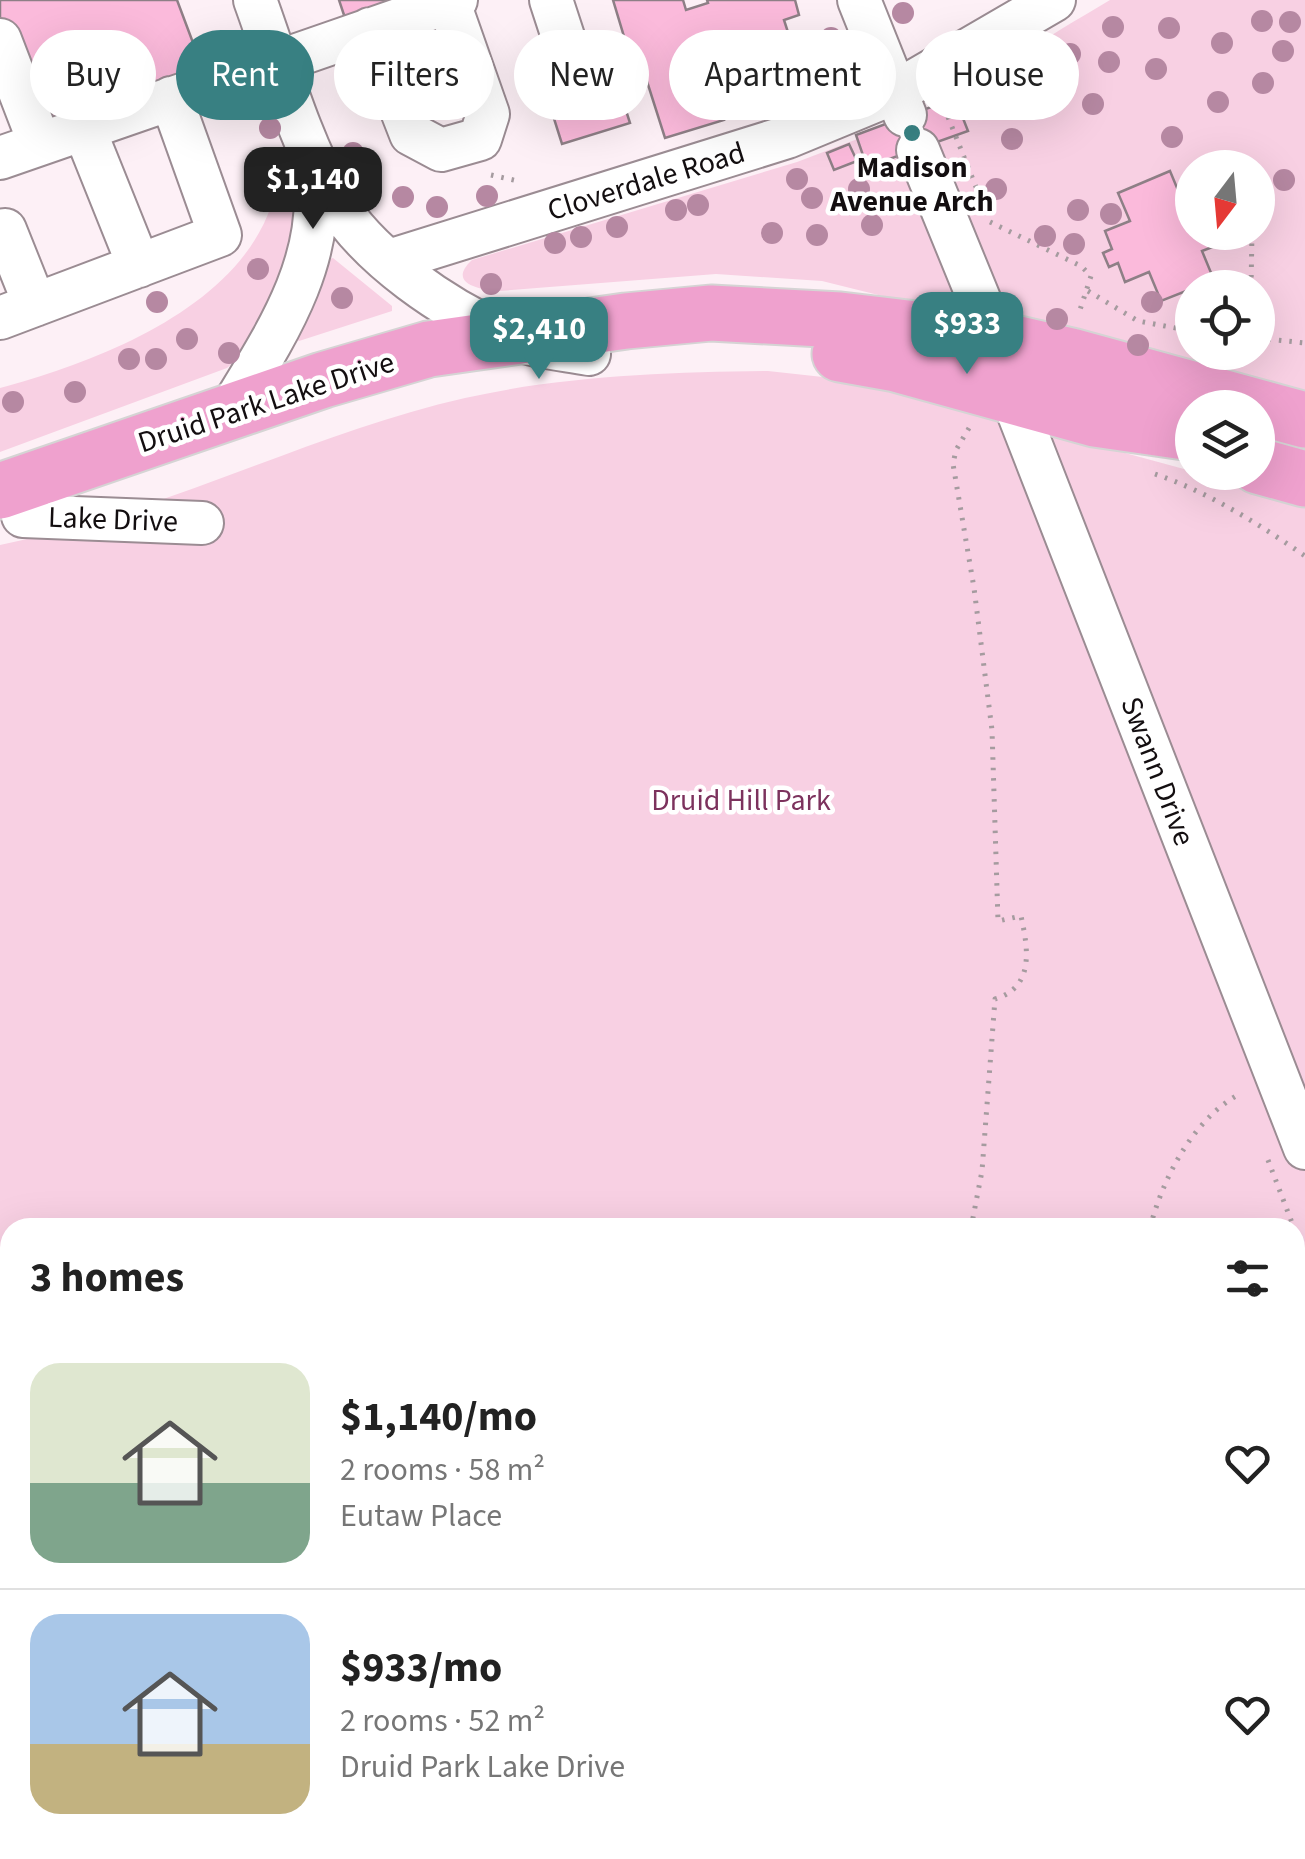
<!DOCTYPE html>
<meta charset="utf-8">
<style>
body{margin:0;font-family:"Source Sans 3",sans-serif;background:#f2f2f2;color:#222;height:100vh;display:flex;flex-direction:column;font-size:38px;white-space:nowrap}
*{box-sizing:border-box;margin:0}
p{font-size:32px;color:#767676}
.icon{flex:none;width:55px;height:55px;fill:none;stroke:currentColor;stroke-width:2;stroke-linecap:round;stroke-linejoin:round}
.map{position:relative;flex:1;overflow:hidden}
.side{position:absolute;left:0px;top:1218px;width:1305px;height:642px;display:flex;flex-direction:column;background:#fff;border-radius:30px 30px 0 0;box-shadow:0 10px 40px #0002}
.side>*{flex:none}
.banner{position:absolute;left:30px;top:30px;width:1245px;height:90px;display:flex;gap:20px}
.needle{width:65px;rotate:196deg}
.buttons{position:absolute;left:1175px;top:150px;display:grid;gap:20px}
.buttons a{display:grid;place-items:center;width:100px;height:100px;border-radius:50%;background:#fff;box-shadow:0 10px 40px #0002;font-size:50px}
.price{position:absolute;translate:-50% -85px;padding:0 22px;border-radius:20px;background:#388082;color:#fff;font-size:32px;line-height:65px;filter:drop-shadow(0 2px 5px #0008)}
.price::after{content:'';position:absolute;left:50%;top:60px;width:30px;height:22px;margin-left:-15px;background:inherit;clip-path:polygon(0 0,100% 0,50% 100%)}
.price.selected{background:#222;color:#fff}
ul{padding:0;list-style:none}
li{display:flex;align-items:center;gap:30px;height:250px;padding:0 30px}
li+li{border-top:2px solid #e0e0e0}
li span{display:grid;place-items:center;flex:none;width:280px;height:200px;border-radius:30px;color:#555}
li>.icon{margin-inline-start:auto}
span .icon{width:120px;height:120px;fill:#fffc;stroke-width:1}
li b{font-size:42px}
h2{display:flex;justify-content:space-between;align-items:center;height:120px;padding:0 30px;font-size:42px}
.chip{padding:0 35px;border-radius:45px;background:#fff;box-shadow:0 10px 40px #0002;font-size:35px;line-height:90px}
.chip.selected{background:#388082;color:#fff}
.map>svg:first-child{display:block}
.green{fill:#f8d0e3;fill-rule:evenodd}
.building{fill:#fbbadb;stroke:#8e7f86;stroke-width:2.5}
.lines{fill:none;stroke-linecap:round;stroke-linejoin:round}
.minor-casing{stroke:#9b8c93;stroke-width:46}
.major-casing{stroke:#d5d4d4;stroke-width:59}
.path{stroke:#a59b9f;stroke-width:5;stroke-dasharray:2.5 8;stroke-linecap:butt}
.minor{stroke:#fff;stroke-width:42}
.major{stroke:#efa1ce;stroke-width:55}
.tree{fill:#b688a2}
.poi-dot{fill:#388082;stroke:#fff;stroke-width:4}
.labels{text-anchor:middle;stroke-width:9;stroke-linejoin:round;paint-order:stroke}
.poi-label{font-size:30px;font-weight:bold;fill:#130e10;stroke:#fff}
.street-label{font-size:30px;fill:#130e10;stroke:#fff}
.park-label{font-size:30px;fill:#7c325d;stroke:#fff}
</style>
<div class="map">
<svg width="1305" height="1859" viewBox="0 0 1305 1859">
<rect width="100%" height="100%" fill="#fdf0f6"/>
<path class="green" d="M1110,0H1305V401L822,281L716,274L499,291C481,290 446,284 472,260L797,162L981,92C1017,52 1064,28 1110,0ZM1192,168H1258V232H1192ZM1192,288H1258V352H1192Z
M307,202L255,343L227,368L0,452V388C97,362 236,309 271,206Z
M333,258L392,306V311L299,341L296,339L325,260Z
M768,371L832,378L901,392L1305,502V1859H0V545C27,539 55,533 82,525C211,489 333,428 465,398C562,376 669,372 768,371ZM10,1228H1295V1850H10Z"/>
<path class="building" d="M0,0H177L204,72L138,98L117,44L108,39L101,42L82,52L85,58L93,61L111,108L44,134L0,20Z
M339,0H392L345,18Z
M613,0H683L686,10L708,3L707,0H795L799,15L784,20L807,91L756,107L736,44L704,54L724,120L665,138L637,50L629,53Z
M608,54L630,123L562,144L544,87L572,78L568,70Z
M955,98L968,131L867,167L856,135Z
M849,144L857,161L834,170L827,153Z
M1170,171L1182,200L1192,196V232H1234L1236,238L1202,251L1214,280L1161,301L1149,272L1125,282L1118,263L1109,267L1103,253L1112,249L1105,231L1130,221L1118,193Z"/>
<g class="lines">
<defs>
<path id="minor" d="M255,0C279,66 299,139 334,200C369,258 446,310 507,336C532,347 562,349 589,354
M551,0L567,49
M859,0L905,115
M370,29L411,134L441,150L480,139L488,114L449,3
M0,40L40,144
M84,129L139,266
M918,150L981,304L1011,394L1305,1148
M0,158L456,0
M0,232L5,230L35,305
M389,261L787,137L896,92L1054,0
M0,318L220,235L171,98
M229,412C274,338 327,261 314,171
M23,516L202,523
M0,1464L10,1507
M49,1859L61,1850"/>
<path id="major" d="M840,354L896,364L1095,419L1192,433
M1258,466L1305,479
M0,491L323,380L429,349L626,321L711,313L840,320L992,338L1071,356L1305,420"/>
</defs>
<use href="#minor" class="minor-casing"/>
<use href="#major" class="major-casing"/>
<path class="path" d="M948,117L980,197
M491,175L518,181
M990,222L1081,266L1091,276L1078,316
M1251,288L1252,232
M1088,291L1138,321L1192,331
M1258,338L1305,343
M969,428L956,450L953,464L974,588L992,730L998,921L1021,916C1028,948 1035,987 995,999L982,1171L971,1228
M1155,474C1208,492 1259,524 1305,556
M1268,1160L1294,1228
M1150,1228C1163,1177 1194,1118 1241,1093
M1295,1230L1305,1256
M1295,1484L1305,1487
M1098,1850L1100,1859"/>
<use href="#minor" class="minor"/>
<use href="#major" class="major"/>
</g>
<g class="tree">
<circle cx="903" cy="13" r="11"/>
<circle cx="1262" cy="21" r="11"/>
<circle cx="1290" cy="22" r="11"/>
<circle cx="1113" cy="27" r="11"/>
<circle cx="1169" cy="28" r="11"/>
<circle cx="831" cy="38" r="11"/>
<circle cx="1222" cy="43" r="11"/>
<circle cx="1283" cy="51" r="11"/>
<circle cx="1070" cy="54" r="11"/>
<circle cx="1109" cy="62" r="11"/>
<circle cx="1156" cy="69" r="11"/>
<circle cx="1263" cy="83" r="11"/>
<circle cx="1042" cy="101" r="11"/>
<circle cx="1218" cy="102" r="11"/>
<circle cx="1093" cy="104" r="11"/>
<circle cx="270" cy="128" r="11"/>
<circle cx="1172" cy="137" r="11"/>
<circle cx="1012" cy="139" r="11"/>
<circle cx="353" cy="153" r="11"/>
<circle cx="797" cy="179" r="11"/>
<circle cx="1284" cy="180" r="11"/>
<circle cx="859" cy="189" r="11"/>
<circle cx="996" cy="189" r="11"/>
<circle cx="487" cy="196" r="11"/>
<circle cx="403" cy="197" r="11"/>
<circle cx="812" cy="198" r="11"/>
<circle cx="698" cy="205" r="11"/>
<circle cx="437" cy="207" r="11"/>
<circle cx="676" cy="210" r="11"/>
<circle cx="1078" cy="210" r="11"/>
<circle cx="1111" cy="214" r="11"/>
<circle cx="872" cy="225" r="11"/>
<circle cx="617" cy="227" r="11"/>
<circle cx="772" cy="233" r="11"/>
<circle cx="817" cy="235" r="11"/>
<circle cx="1045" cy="236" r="11"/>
<circle cx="581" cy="237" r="11"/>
<circle cx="555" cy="243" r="11"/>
<circle cx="1074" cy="244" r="11"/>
<circle cx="258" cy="269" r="11"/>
<circle cx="491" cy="284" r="11"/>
<circle cx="342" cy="298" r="11"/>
<circle cx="157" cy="302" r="11"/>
<circle cx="1152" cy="302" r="11"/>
<circle cx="1057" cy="319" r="11"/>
<circle cx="187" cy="339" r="11"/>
<circle cx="1138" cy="345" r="11"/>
<circle cx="229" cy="353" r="11"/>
<circle cx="129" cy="359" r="11"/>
<circle cx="156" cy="359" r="11"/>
<circle cx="75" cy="392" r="11"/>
<circle cx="13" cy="402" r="11"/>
</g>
<circle class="poi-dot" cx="912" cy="133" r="10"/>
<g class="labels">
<g class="poi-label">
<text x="912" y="177">Madison<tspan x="912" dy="34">Avenue Arch</tspan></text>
</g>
<g class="street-label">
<text transform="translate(646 181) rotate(-17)" y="10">Cloverdale Road</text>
<text transform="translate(266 402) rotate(-18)" y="10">Druid Park Lake Drive</text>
<text transform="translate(113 519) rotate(2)" y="10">Lake Drive</text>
<text transform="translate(1158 771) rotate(69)" y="10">Swann Drive</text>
</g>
<g class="park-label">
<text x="741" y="810">Druid Hill Park</text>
</g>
</g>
</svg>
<div class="buttons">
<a><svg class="needle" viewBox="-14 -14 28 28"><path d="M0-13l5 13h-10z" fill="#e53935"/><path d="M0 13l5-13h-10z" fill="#767676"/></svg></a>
<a><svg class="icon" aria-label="locate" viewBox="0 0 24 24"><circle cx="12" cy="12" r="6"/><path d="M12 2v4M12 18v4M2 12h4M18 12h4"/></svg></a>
<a><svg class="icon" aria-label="layers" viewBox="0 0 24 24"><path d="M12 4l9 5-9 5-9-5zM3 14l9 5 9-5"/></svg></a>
</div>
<b class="price selected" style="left:313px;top:232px">$1,140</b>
<b class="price" style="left:967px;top:377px">$933</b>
<b class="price" style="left:539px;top:382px">$2,410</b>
<div class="banner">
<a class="chip">Buy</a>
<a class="chip selected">Rent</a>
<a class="chip">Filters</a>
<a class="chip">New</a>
<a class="chip">Apartment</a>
<a class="chip">House</a>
</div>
<section class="side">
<h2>3 homes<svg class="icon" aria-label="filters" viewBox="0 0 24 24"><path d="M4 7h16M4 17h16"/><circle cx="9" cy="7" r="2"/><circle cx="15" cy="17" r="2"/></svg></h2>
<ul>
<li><span style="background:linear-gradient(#dfe7d0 60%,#7fa58c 0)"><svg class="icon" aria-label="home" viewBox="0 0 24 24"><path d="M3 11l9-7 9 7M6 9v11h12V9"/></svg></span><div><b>$1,140/mo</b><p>2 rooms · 58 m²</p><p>Eutaw Place</p></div><svg class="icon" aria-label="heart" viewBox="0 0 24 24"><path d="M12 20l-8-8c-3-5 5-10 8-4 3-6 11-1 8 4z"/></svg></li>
<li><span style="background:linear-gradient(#a9c7e8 65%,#c2b280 0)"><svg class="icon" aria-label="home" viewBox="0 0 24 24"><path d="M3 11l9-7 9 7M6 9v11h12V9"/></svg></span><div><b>$933/mo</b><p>2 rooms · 52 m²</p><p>Druid Park Lake Drive</p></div><svg class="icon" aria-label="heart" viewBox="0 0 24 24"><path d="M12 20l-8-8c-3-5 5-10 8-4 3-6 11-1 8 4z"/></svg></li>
</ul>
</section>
</div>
